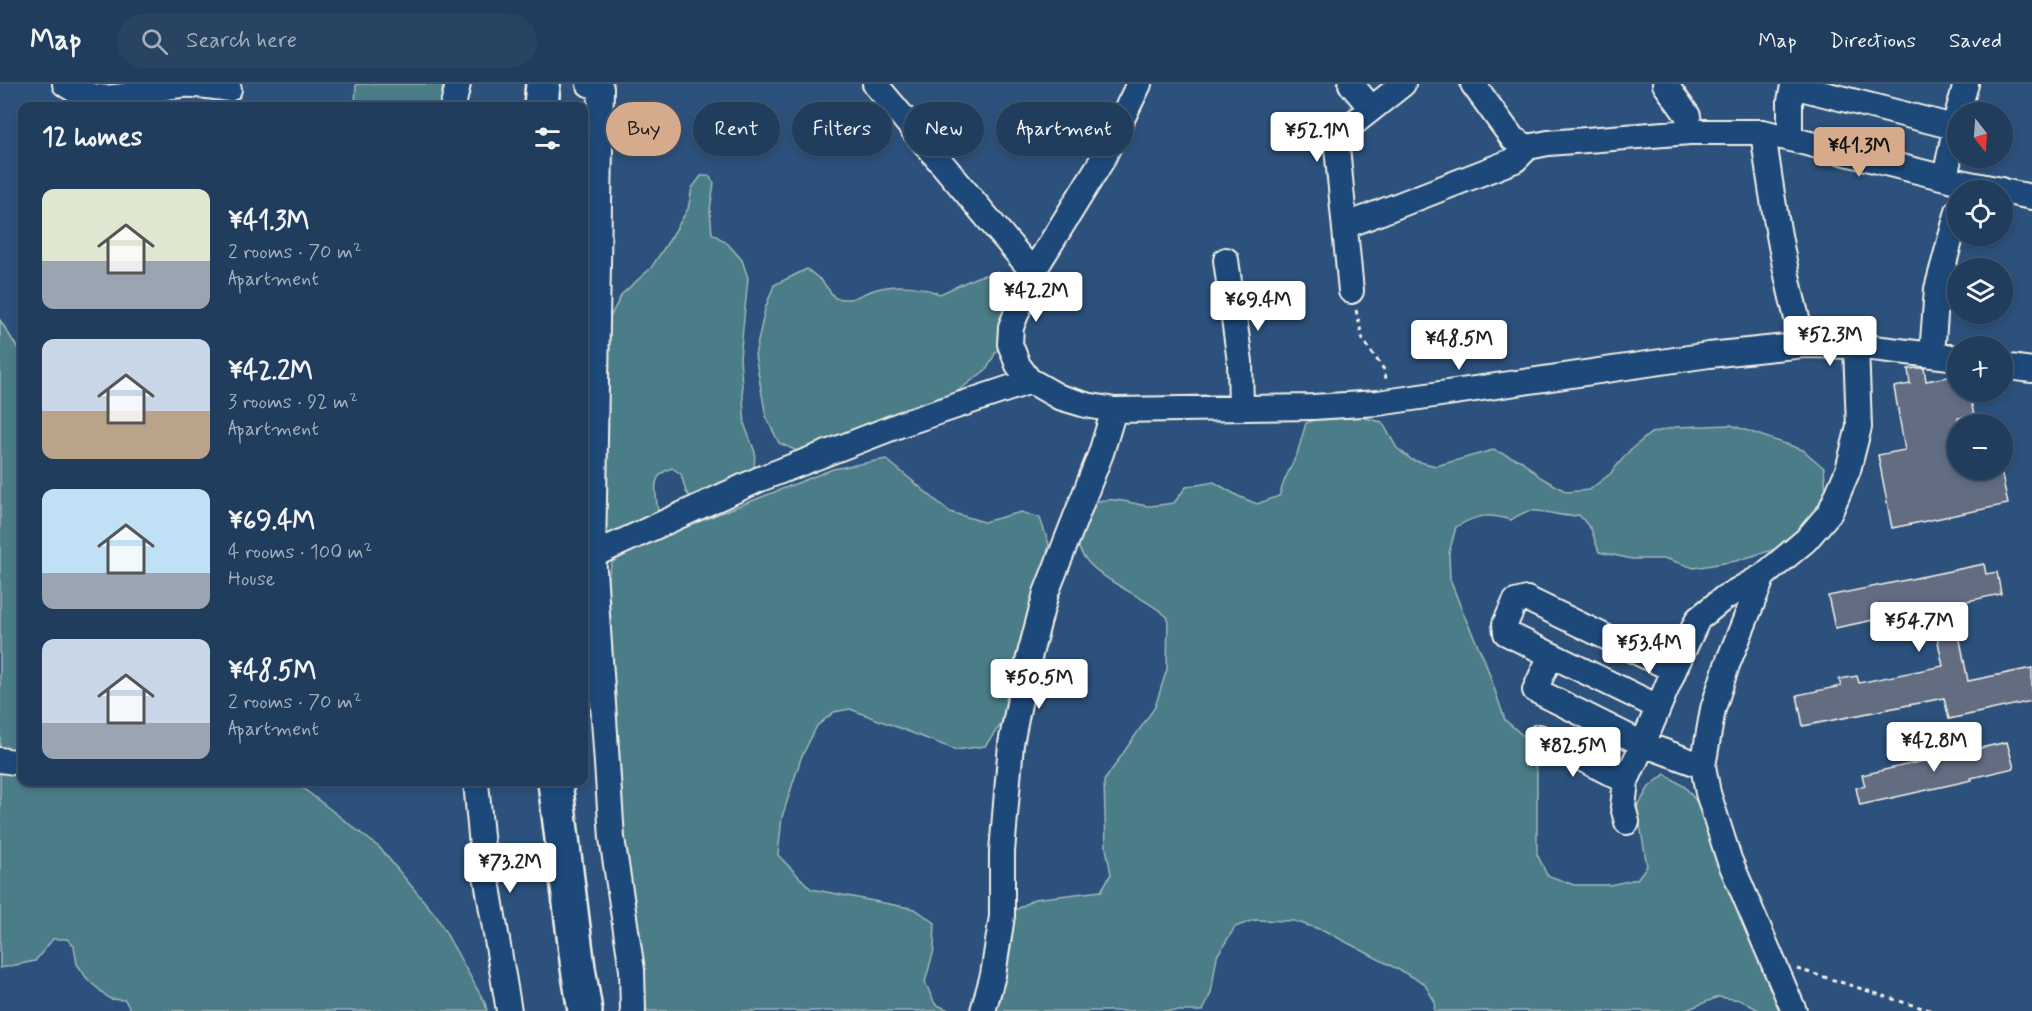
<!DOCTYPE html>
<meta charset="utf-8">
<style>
body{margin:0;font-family:Mynerve,sans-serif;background:#294463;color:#f1f3f6;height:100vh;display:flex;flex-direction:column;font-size:22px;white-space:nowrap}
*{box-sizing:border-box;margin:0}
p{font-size:20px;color:#a2aebc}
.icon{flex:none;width:33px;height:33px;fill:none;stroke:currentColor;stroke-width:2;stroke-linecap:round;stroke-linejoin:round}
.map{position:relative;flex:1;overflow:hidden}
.drawer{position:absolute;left:18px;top:18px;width:570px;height:684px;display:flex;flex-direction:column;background:#213d5d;border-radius:12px;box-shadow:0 3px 9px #0003,0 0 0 2px #3e5672}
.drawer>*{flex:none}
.guide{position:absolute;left:606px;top:18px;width:570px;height:54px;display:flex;gap:12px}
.needle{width:39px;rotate:163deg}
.controls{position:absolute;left:1947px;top:18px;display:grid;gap:12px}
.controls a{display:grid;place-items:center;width:66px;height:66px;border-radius:50%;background:#213d5d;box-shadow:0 3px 9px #0003,0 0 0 2px #3e5672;font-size:30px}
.price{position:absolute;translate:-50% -51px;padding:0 14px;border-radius:6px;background:#fff;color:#222;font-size:20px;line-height:39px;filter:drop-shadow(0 2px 3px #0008)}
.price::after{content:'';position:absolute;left:50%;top:36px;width:18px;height:14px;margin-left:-9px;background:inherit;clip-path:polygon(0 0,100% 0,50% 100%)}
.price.current{background:#d6ab8b;color:#111}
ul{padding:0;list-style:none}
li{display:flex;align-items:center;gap:18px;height:150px;padding:0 24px}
li span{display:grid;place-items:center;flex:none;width:168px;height:120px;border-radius:12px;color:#555}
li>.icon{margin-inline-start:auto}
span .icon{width:72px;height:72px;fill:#fffc;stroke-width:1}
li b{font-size:26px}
h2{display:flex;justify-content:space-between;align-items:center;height:72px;padding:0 24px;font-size:26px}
.pill{padding:0 21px;border-radius:27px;background:#213d5d;box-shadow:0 3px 9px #0003,0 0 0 2px #3e5672;font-size:21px;line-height:54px}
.pill.current{background:#d6ab8b;color:#111}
header{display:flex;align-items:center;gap:36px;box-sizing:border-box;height:84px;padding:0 30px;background:#213d5d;border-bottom:2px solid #3e5672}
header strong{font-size:28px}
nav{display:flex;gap:33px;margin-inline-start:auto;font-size:21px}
.search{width:420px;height:54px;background:#294463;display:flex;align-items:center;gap:15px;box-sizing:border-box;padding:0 21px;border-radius:33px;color:#a2aebc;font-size:22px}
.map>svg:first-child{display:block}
.green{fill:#4c7d88;stroke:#a0b7b8;stroke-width:1.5}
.building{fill:#626d82;stroke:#f4f1e8;stroke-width:1.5}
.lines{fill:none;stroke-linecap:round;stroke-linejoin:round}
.minor-casing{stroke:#f4f1e8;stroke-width:28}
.highway-casing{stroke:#f4f1e8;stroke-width:38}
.path{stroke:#f4f1e8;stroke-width:3;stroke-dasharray:4.5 4.5;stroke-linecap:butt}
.minor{stroke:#1f4a7a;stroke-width:24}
.highway{stroke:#1f4a7a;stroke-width:33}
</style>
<header>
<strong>Map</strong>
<div class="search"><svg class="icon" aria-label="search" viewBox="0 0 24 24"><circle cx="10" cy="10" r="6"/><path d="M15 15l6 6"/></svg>Search here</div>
<nav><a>Map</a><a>Directions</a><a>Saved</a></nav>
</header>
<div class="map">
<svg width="2032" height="927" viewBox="0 0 2032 927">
<rect width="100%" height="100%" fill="#2c517c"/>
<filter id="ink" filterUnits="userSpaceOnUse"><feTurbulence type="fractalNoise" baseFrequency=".0167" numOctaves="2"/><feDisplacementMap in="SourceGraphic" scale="12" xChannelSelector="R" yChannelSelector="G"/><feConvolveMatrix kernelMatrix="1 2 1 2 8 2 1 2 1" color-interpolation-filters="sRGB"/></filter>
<g filter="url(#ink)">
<path class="green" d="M356,0H443L440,22H355Z
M701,92H709L714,99L710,126L712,149L728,160L742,176L748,194L740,274L745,342L755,368L754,386L692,415L686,408L681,390L672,384C648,392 657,409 658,430L611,450L601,443L605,243L622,210L651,184L672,152L688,125L692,104Z
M807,185L822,197L835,214C853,217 854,213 871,207C893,199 918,201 940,210L977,193L997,188L1005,193L1003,235L999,262L987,285L951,312L864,348L797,367L779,359L766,333L755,271L765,225L774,201Z
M0,236L22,271V698H295L380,764L437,833L485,919L487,927H131L125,916L110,915L88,896L77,880L74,862L67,855H53L35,877L0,884Z
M1356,332L1382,338L1397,364L1412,376L1436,382L1493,366L1522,377L1540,393L1567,408L1589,406L1610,390L1630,366L1651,349L1676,343L1731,341L1803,366L1824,384L1826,406L1812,434L1779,464L1736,477L1694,484L1667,475H1632L1599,468L1591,445L1579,431C1561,435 1546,425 1529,427C1523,428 1516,433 1511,436C1488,429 1476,431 1456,443L1449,469L1450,495L1463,529L1485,577L1505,636L1528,656L1537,688V770L1547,791L1574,801H1610L1637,795L1647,782L1637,723L1649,703L1665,690L1685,703L1701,723L1723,788L1749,852L1784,927H1760L1741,916L1718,913L1684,927H1434L1435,918L1424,899L1325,847L1294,837L1254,836L1235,843L1217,872L1211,909L1203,927H995L1001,914L1002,867L1011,829L1034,815L1101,807L1111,790L1106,764L1104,697L1155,623L1167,585L1168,534C1144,508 1054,484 1082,434C1088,424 1093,416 1106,416C1119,414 1134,420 1147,422C1156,422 1165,420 1174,419L1186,403L1214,398L1238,412L1257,420L1279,412L1285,395L1297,370L1306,339L1323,333Z
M886,375L950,428L984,438L1021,428L1040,434L1049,460L1039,509L1002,639L985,662L956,666L850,625L834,628L817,642L801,674L782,733L778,771L811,805L915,825L935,839L934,866L925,898L935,920L951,927H645L627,798L603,510L612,478L652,456L833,385Z"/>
<path class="building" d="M1918,284H1924L1926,297L1958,291V308H1969L1974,331L1958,334V386H2001L2008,420L1892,444L1878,371L1905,366L1894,303L1910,300L1908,285Z
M1984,480L1986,490L1997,488L2001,510L1953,520L1968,597L2032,584V617L1949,635L1944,614L1803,642L1797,611L1841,602L1839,595L1857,592L1859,599L1943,582L1931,524L1835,544L1828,512Z
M2007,658L2014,684L1971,694L1972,696L1860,721L1856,704L1865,702L1862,691Z"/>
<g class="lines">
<defs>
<path id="minor" d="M65,0C106,28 139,4 182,1C198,0 214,3 229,5
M589,0L601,4L593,471L612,754L632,886L633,927
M875,0L1033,188
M1139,0L1101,78L1033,188L1011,243L1010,260L1018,281L1029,296L1059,313L1086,321L1114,326L1313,323L1378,319L1709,271L1804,261L1856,262L1958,274
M1351,0L1371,24
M1473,0L1513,55L1528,63L1548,59L1690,48H1763L1965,99L2001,106
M1665,0L1688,32L1690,48
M1793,0V2L1954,43
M453,22L458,0
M1958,28L1966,0
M1763,48C1773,122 1784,189 1804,261
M1790,54V17L1793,2
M1945,94L1958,31
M2002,107L2032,113
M1345,142L1515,76L1528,63
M1226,176L1240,278L1241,324
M1351,207L1336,53L1403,0
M1932,270L1937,205L1958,127
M2002,282L2032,286
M593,471L760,395L902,340L1031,297
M1551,571L1535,606L1643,660L1703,682
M1658,623L1506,549L1505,540L1515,518L1527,515L1674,586
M1539,653L1626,697
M0,676L22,679
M476,698L483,773L509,927
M1627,738L1623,723L1626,697L1643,660L1674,586L1698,535L1724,514L1763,492
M983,927L993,891L1002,832V768L1011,660L1025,589L1046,509L1101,369L1114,326
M1794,927L1729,775L1708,709L1703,682L1713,625L1727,581L1763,492L1806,456L1830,428L1848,386L1859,343L1856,262"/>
<path id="highway" d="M541,22L543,0
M555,698L578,884L585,927"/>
</defs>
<use href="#minor" class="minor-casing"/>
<use href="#highway" class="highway-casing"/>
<path class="path" d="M1356,226L1363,256L1385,287L1386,296
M1797,885C1843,898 1887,914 1933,927"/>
<use href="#minor" class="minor"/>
<use href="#highway" class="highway"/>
</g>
</g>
</svg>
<div class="controls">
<a><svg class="needle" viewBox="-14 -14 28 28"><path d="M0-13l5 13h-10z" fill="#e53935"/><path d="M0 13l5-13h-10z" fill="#a2aebc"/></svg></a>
<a><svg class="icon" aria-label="locate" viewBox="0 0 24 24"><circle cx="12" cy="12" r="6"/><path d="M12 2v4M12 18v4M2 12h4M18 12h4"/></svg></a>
<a><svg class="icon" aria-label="layers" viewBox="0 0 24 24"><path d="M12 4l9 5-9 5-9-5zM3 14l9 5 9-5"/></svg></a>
<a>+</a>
<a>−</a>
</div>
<b class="price" style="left:1317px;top:79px">¥52.1M</b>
<b class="price current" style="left:1859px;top:94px">¥41.3M</b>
<b class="price" style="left:1036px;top:239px">¥42.2M</b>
<b class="price" style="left:1258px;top:248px">¥69.4M</b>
<b class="price" style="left:1830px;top:283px">¥52.3M</b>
<b class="price" style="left:1459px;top:287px">¥48.5M</b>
<b class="price" style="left:1919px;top:569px">¥54.7M</b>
<b class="price" style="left:1649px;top:591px">¥53.4M</b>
<b class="price" style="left:1039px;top:626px">¥50.5M</b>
<b class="price" style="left:1934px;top:689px">¥42.8M</b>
<b class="price" style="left:1573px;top:694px">¥82.5M</b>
<b class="price" style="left:510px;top:810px">¥73.2M</b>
<div class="guide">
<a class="pill current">Buy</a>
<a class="pill">Rent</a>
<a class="pill">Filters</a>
<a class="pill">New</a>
<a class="pill">Apartment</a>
</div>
<section class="drawer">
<h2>12 homes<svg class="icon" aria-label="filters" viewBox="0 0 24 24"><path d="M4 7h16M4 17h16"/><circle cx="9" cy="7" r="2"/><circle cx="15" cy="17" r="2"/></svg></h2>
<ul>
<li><span style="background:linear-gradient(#dfe7d0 60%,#9aa5b1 0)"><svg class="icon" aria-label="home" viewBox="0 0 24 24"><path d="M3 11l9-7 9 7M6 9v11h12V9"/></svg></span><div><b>¥41.3M</b><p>2 rooms · 70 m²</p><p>Apartment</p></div></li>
<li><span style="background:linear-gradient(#c9d6e8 60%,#b9a48a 0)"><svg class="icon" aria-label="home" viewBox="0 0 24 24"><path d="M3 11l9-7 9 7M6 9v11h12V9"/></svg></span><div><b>¥42.2M</b><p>3 rooms · 92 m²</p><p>Apartment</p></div></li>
<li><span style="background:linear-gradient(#bfe0f5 70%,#9aa5b1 0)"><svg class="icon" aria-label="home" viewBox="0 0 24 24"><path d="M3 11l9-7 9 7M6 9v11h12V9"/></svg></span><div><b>¥69.4M</b><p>4 rooms · 100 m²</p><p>House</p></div></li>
<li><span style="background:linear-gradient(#c9d6e8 70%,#9aa5b1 0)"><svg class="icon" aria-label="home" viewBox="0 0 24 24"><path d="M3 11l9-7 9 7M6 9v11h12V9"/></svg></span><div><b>¥48.5M</b><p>2 rooms · 70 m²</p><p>Apartment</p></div></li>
</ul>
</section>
</div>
